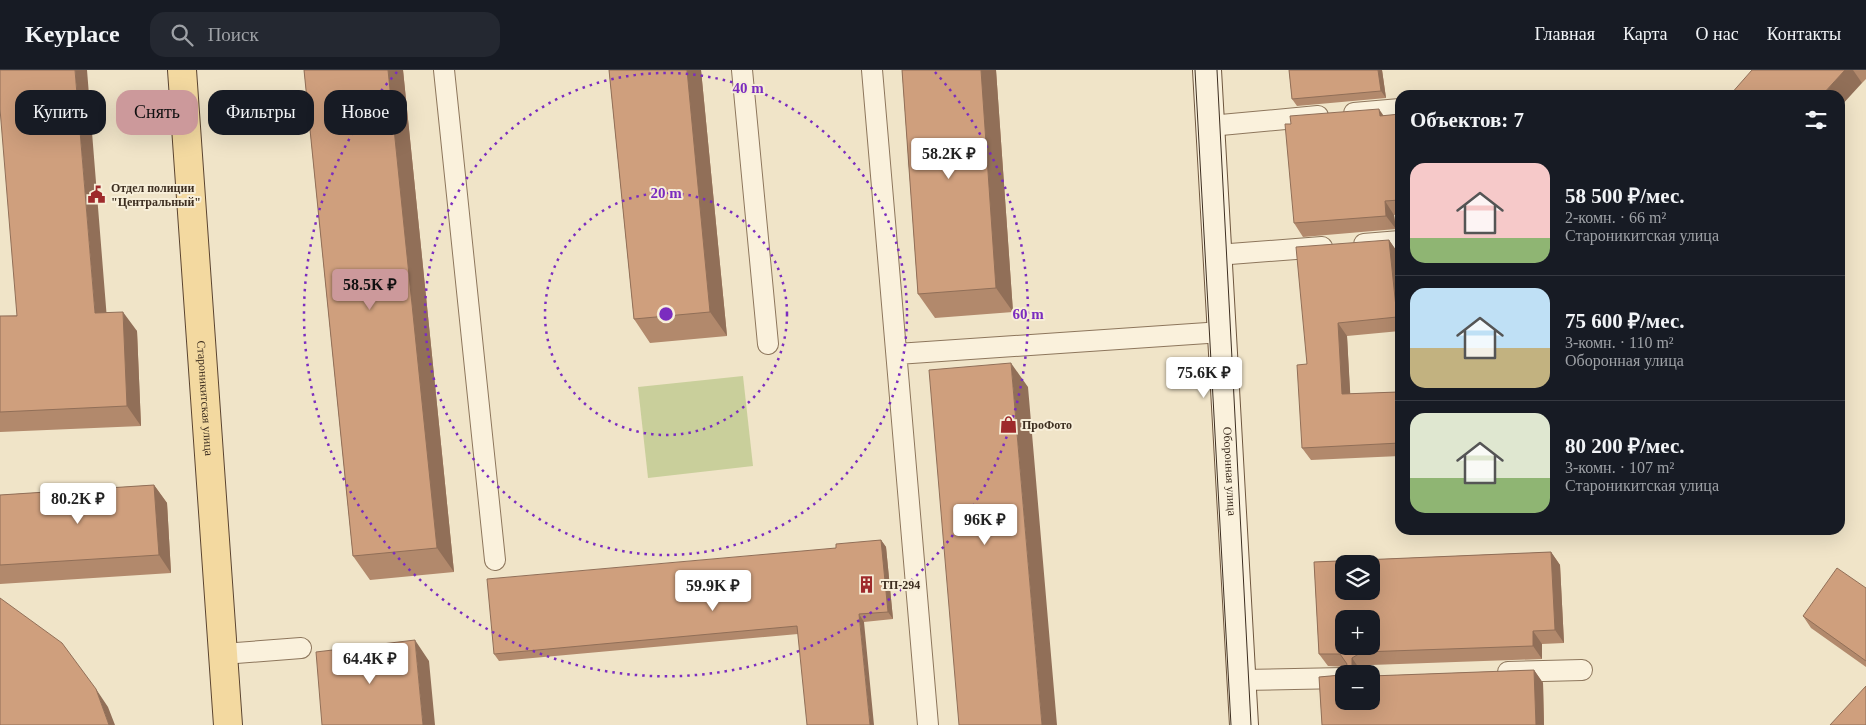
<!DOCTYPE html>
<html lang="ru">
<meta charset="utf-8">
<style>
body{margin:0;font-family:"Times New Roman",serif;background:#242831;color:#f1f3f6;height:100vh;display:flex;flex-direction:column;font-size:19px;white-space:nowrap}
*{box-sizing:border-box;margin:0}
p{font-size:16px;color:#9ea1a6}
.icon{flex:none;width:28px;height:28px;fill:none;stroke:currentColor;stroke-width:2;stroke-linecap:round;stroke-linejoin:round}
.map{position:relative;flex:1;overflow:hidden}
.details{position:absolute;left:1395px;top:20px;width:450px;height:445px;display:flex;flex-direction:column;background:#171b24;border-radius:15px;box-shadow:0 5px 20px #0002}
.details>*{flex:none}
.banner{position:absolute;left:15px;top:20px;width:475px;height:45px;display:flex;gap:10px}
.fabs{position:absolute;left:1335px;top:485px;display:grid;gap:10px}
.fabs a{display:grid;place-items:center;width:45px;height:45px;border-radius:10px;background:#171b24;box-shadow:0 5px 20px #0002;font-size:25px}
.price{position:absolute;translate:-50% -42px;padding:0 11px;border-radius:5px;background:#fff;color:#222;font-size:16px;line-height:32px;filter:drop-shadow(0 1px 2px #0008)}
.price::after{content:'';position:absolute;left:50%;top:30px;width:15px;height:11px;margin-left:-8px;background:inherit;clip-path:polygon(0 0,100% 0,50% 100%)}
.price.active{background:#cc999b;color:#111}
ul{padding:0;list-style:none}
li{display:flex;align-items:center;gap:15px;height:125px;padding:0 15px}
li+li{border-top:1px solid #363941}
li span{display:grid;place-items:center;flex:none;width:140px;height:100px;border-radius:15px;color:#555}
li>.icon{margin-inline-start:auto}
span .icon{width:60px;height:60px;fill:#fffc;stroke-width:1}
li b{font-size:21px}
h2{display:flex;justify-content:space-between;align-items:center;height:60px;padding:0 15px;font-size:21px}
.tag{padding:0 18px;border-radius:15px;background:#171b24;box-shadow:0 5px 20px #0002;font-size:18px;line-height:45px}
.tag.active{background:#cc999b;color:#111}
header{display:flex;align-items:center;gap:30px;box-sizing:border-box;height:70px;padding:0 25px;background:#171b24;border-bottom:1px solid #363941}
header strong{font-size:24px}
nav{display:flex;gap:28px;margin-inline-start:auto;font-size:18px}
.search{width:350px;height:45px;background:#242831;display:flex;align-items:center;gap:12px;box-sizing:border-box;padding:0 18px;border-radius:15px;color:#9ea1a6;font-size:19px}
.map>svg:first-child{display:block}
.green{fill:#c9cf9b}
.lines{fill:none;stroke-linecap:round;stroke-linejoin:round}
.lane-casing{stroke:#8d765c;stroke-width:22}
.secondary-casing{stroke:#6f573f;stroke-width:30}
.primary-casing{stroke:#5b4430;stroke-width:30}
.lane{stroke:#faf1dc;stroke-width:20}
.secondary{stroke:#faf1dc;stroke-width:28}
.primary{stroke:#f3d9a0;stroke-width:28}
.tram{stroke:#3d2e20;stroke-width:1}
.wall{fill:#b2896c;fill-rule:evenodd}
.shaded-wall{fill:#916f58}
.building{fill:#cf9f7d;stroke:#916f58;fill-rule:evenodd}
.ring{fill:none;stroke:#7b2cbf;stroke-width:2.5;stroke-dasharray:2.5 5}
.labels{text-anchor:middle;stroke-width:4;stroke-linejoin:round;paint-order:stroke}
.poi-label{font-size:12px;font-weight:bold;fill:#3d2e20;stroke:#f7eed8;text-anchor:start}
.street-label{font-size:12px;fill:#3d2e20;stroke:#f7eed8}
.centre{fill:#7b2cbf;stroke:#f7eed8;stroke-width:2.5}
.ring-label{font-size:15px;text-anchor:middle;font-weight:bold;fill:#7b2cbf;stroke:#f7eed8;stroke-width:4;stroke-linejoin:round;paint-order:stroke}
</style>
<header>
<strong>Keyplace</strong>
<div class="search"><svg class="icon" aria-label="search" viewBox="0 0 24 24"><circle cx="10" cy="10" r="6"/><path d="M15 15l6 6"/></svg>Поиск</div>
<nav><a>Главная</a><a>Карта</a><a>О нас</a><a>Контакты</a></nav>
</header>
<div class="map">
<svg width="1866" height="655" viewBox="0 0 1866 655">
<rect width="100%" height="100%" fill="#f0e4c8"/>
<path class="green" d="M743,306L753,396L648,408L638,317Z"/>
<g class="lines">
<defs>
<path id="lane" d="M444,0L495,490
M742,0L768,274
M872,0L928,655
M1354,43L1400,39
M1210,56L1318,46
M1364,174L1400,171
M1217,185L1322,177
M897,284L1222,262
M223,584L301,578
M1508,602L1582,600
M1241,610L1344,608"/>
<g id="secondary">
<path id="s1" d="M1207,0L1244,655"/>
</g>
<g id="primary">
<path id="s2" d="M182,0L228,655"/>
</g>
</defs>
<use href="#lane" class="lane-casing"/>
<use href="#secondary" class="secondary-casing"/>
<use href="#primary" class="primary-casing"/>
<use href="#lane" class="lane"/>
<use href="#secondary" class="secondary"/>
<use href="#primary" class="primary"/>
<path class="tram" d="M1195,0L1231,655
M1217,0L1251,655"/>
</g>
<path class="wall" d="M304,0H403L454,502L370,510L353,486Z
M609,0H701L727,266L650,273L634,249Z
M902,0H996L1013,242L935,248L918,224Z
M1289,0H1382L1386,28L1297,36L1292,29Z
M1752,0H1866V9L1862,13Z
M1400,44V144L1394,145L1396,159L1303,167L1294,153L1384,46Z
M1389,170L1398,183L1400,202V261L1347,266L1350,324L1398,322L1400,324V386L1311,390L1302,378L1307,294Z
M107,242L137,261L141,356L0,362V246Z
M154,415L167,433L171,503L0,514V425Z
M881,470L886,477L893,549L864,552L798,564L499,591L494,584L836,478Z
M1551,482L1560,495L1564,573L1542,574V589L1371,595L1361,601V604H1344V631H1371V606L1534,600L1543,613L1544,655H1322L1319,607L1341,605L1345,601L1346,597L1328,596L1319,584L1314,492ZM1344,494H1371V521H1344ZM1344,549H1371V576H1344Z
M1866,518V597L1811,558L1803,546Z"/>
<path class="shaded-wall" d="M75,0H87L108,262L95,243Z
M388,0H403L454,502L437,478Z
M687,0H701L727,266L710,242Z
M981,0H996L1013,242L996,218Z
M1378,0H1382L1386,28L1381,21Z
M1845,0H1853L1862,13L1840,37V25H1822Z
M1379,39L1388,52L1380,46Z
M1385,131L1394,145L1396,159L1386,146Z
M1389,170L1398,183L1400,202V251L1397,247Z
M123,242L137,261L141,356L127,336Z
M1338,253L1347,266L1351,337L1342,324Z
M1011,293L1028,317L1057,655H1042Z
M1398,322L1400,324V356Z
M154,415L167,433L171,503L159,485Z
M881,470L886,477L893,549L888,542Z
M1551,482L1560,495L1564,573L1555,560Z
M859,544L864,552L874,655H870Z
M1533,561L1542,574V589L1533,576Z
M415,570L429,591L435,655H423Z
M1352,588L1361,601V604H1354L1352,600Z
M1534,600L1543,613L1544,655H1536Z
M96,619L108,637L115,655H109Z"/>
<path class="building" d="M0,0H75L95,243L123,242L127,336L0,342V246H17L0,39Z
M304,0H388L437,478L353,486Z
M609,0H687L710,242L634,249Z
M902,0H981L996,218L918,224Z
M1289,0H1378L1381,21L1292,29Z
M1752,0H1845L1822,25H1730Z
M1379,39L1380,46L1400,44V130L1385,131L1386,146L1294,153L1285,54H1291L1290,46Z
M1389,170L1397,247L1338,253L1342,324L1398,322L1400,373L1302,378L1297,295L1307,294L1296,177Z
M1011,293L1042,655H959L929,300Z
M154,415L159,485L0,495V425Z
M881,470L888,542L859,544L870,655H807L797,556L494,584L487,509L836,478V474Z
M1551,482L1555,560L1533,561V576L1362,582L1352,588V600L1358,604H1344V631H1371V606L1534,600L1536,655H1322L1319,607L1341,605L1345,601L1347,594L1340,584H1319L1314,492ZM1344,494H1371V521H1344ZM1344,549H1371V576H1344Z
M1837,498L1866,518V591L1803,546Z
M0,528L62,573L96,619L109,655H0Z
M415,570L423,655H322L316,582Z
M1866,616V655H1830Z"/>
<g class="ring">
<circle cx="666" cy="244" r="121"/>
<circle cx="666" cy="244" r="241"/>
<path d="M935 2A362 362 0 1 1 397 2"/>
</g>
<defs>
<symbol id="civic-bare" viewBox="-9 -9 18 18"><path d="M-.6-6.5H3V-4.5H.6V-3L4-1V1h2V6H-6V1h2V-1L-.6-3ZM-1.2 2.5V6h2.4V2.5Z" fill="#9e2a2b" stroke="#f7eed8" stroke-width="2.5" paint-order="stroke"/></symbol>
<symbol id="shop-bare" viewBox="-9 -9 18 18"><path d="M-5-2.5h2.3a2.7 3.5 0 0 1 5.4 0H5L5.5 6h-11ZM-1.5-2.5h3a1.5 2.3 0 0 0-3 0Z" fill="#9e2a2b" stroke="#f7eed8" stroke-width="2.5" paint-order="stroke"/></symbol>
<symbol id="building-bare" viewBox="-9 -9 18 18"><path d="M-4-6H4V6H1V3H-1V6H-4ZM-2.5-4.3h1.7v1.8h-1.7ZM.8-4.3h1.7v1.8H.8ZM-2.5-1h1.7V.8h-1.7ZM.8-1h1.7V.8H.8Z" fill="#9e2a2b" stroke="#f7eed8" stroke-width="2.5" paint-order="stroke"/></symbol>
</defs>
<g fill-rule="evenodd">
<use href="#civic-bare" x="84" y="112" width="25" height="25"/>
<use href="#shop-bare" x="996" y="342" width="25" height="25"/>
<use href="#building-bare" x="854" y="502" width="25" height="25"/>
</g>
<g class="labels">
<g class="poi-label">
<text x="111" y="122">Отдел полиции<tspan x="111" dy="14">"Центральный"</tspan></text>
<text x="1022" y="359">ПроФото</text>
<text x="881" y="519">ТП-294</text>
</g>
<g class="street-label">
<text dy="4" stroke="none"><textPath href="#s2" startOffset="329">Староникитская улица</textPath></text>
<text dy="4" stroke="none"><textPath href="#s1" startOffset="402">Оборонная улица</textPath></text>
</g>
</g>
<circle cx="666" cy="244" r="8" class="centre"/>
<g class="ring-label">
<text x="748" y="23">40 m</text>
<text x="666" y="128">20 m</text>
<text x="1028" y="249">60 m</text>
</g>
</svg>
<div class="fabs">
<a><svg class="icon" aria-label="layers" viewBox="0 0 24 24"><path d="M12 4l9 5-9 5-9-5zM3 14l9 5 9-5"/></svg></a>
<a>+</a>
<a>−</a>
</div>
<b class="price" style="left:949px;top:110px">58.2K ₽</b>
<b class="price active" style="left:370px;top:241px">58.5K ₽</b>
<b class="price" style="left:1204px;top:329px">75.6K ₽</b>
<b class="price" style="left:78px;top:455px">80.2K ₽</b>
<b class="price" style="left:985px;top:476px">96K ₽</b>
<b class="price" style="left:713px;top:542px">59.9K ₽</b>
<b class="price" style="left:370px;top:615px">64.4K ₽</b>
<div class="banner">
<a class="tag">Купить</a>
<a class="tag active">Снять</a>
<a class="tag">Фильтры</a>
<a class="tag">Новое</a>
</div>
<section class="details">
<h2>Объектов: 7<svg class="icon" aria-label="filters" viewBox="0 0 24 24"><path d="M4 7h16M4 17h16"/><circle cx="9" cy="7" r="2"/><circle cx="15" cy="17" r="2"/></svg></h2>
<ul>
<li><span style="background:linear-gradient(#f6c9c9 75%,#8fb573 0)"><svg class="icon" aria-label="home" viewBox="0 0 24 24"><path d="M3 11l9-7 9 7M6 9v11h12V9"/></svg></span><div><b>58 500 ₽/мес.</b><p>2-комн. · 66 m²</p><p>Староникитская улица</p></div></li>
<li><span style="background:linear-gradient(#bfe0f5 60%,#c2b280 0)"><svg class="icon" aria-label="home" viewBox="0 0 24 24"><path d="M3 11l9-7 9 7M6 9v11h12V9"/></svg></span><div><b>75 600 ₽/мес.</b><p>3-комн. · 110 m²</p><p>Оборонная улица</p></div></li>
<li><span style="background:linear-gradient(#dfe7d0 65%,#8fb573 0)"><svg class="icon" aria-label="home" viewBox="0 0 24 24"><path d="M3 11l9-7 9 7M6 9v11h12V9"/></svg></span><div><b>80 200 ₽/мес.</b><p>3-комн. · 107 m²</p><p>Староникитская улица</p></div></li>
</ul>
</section>
</div>
